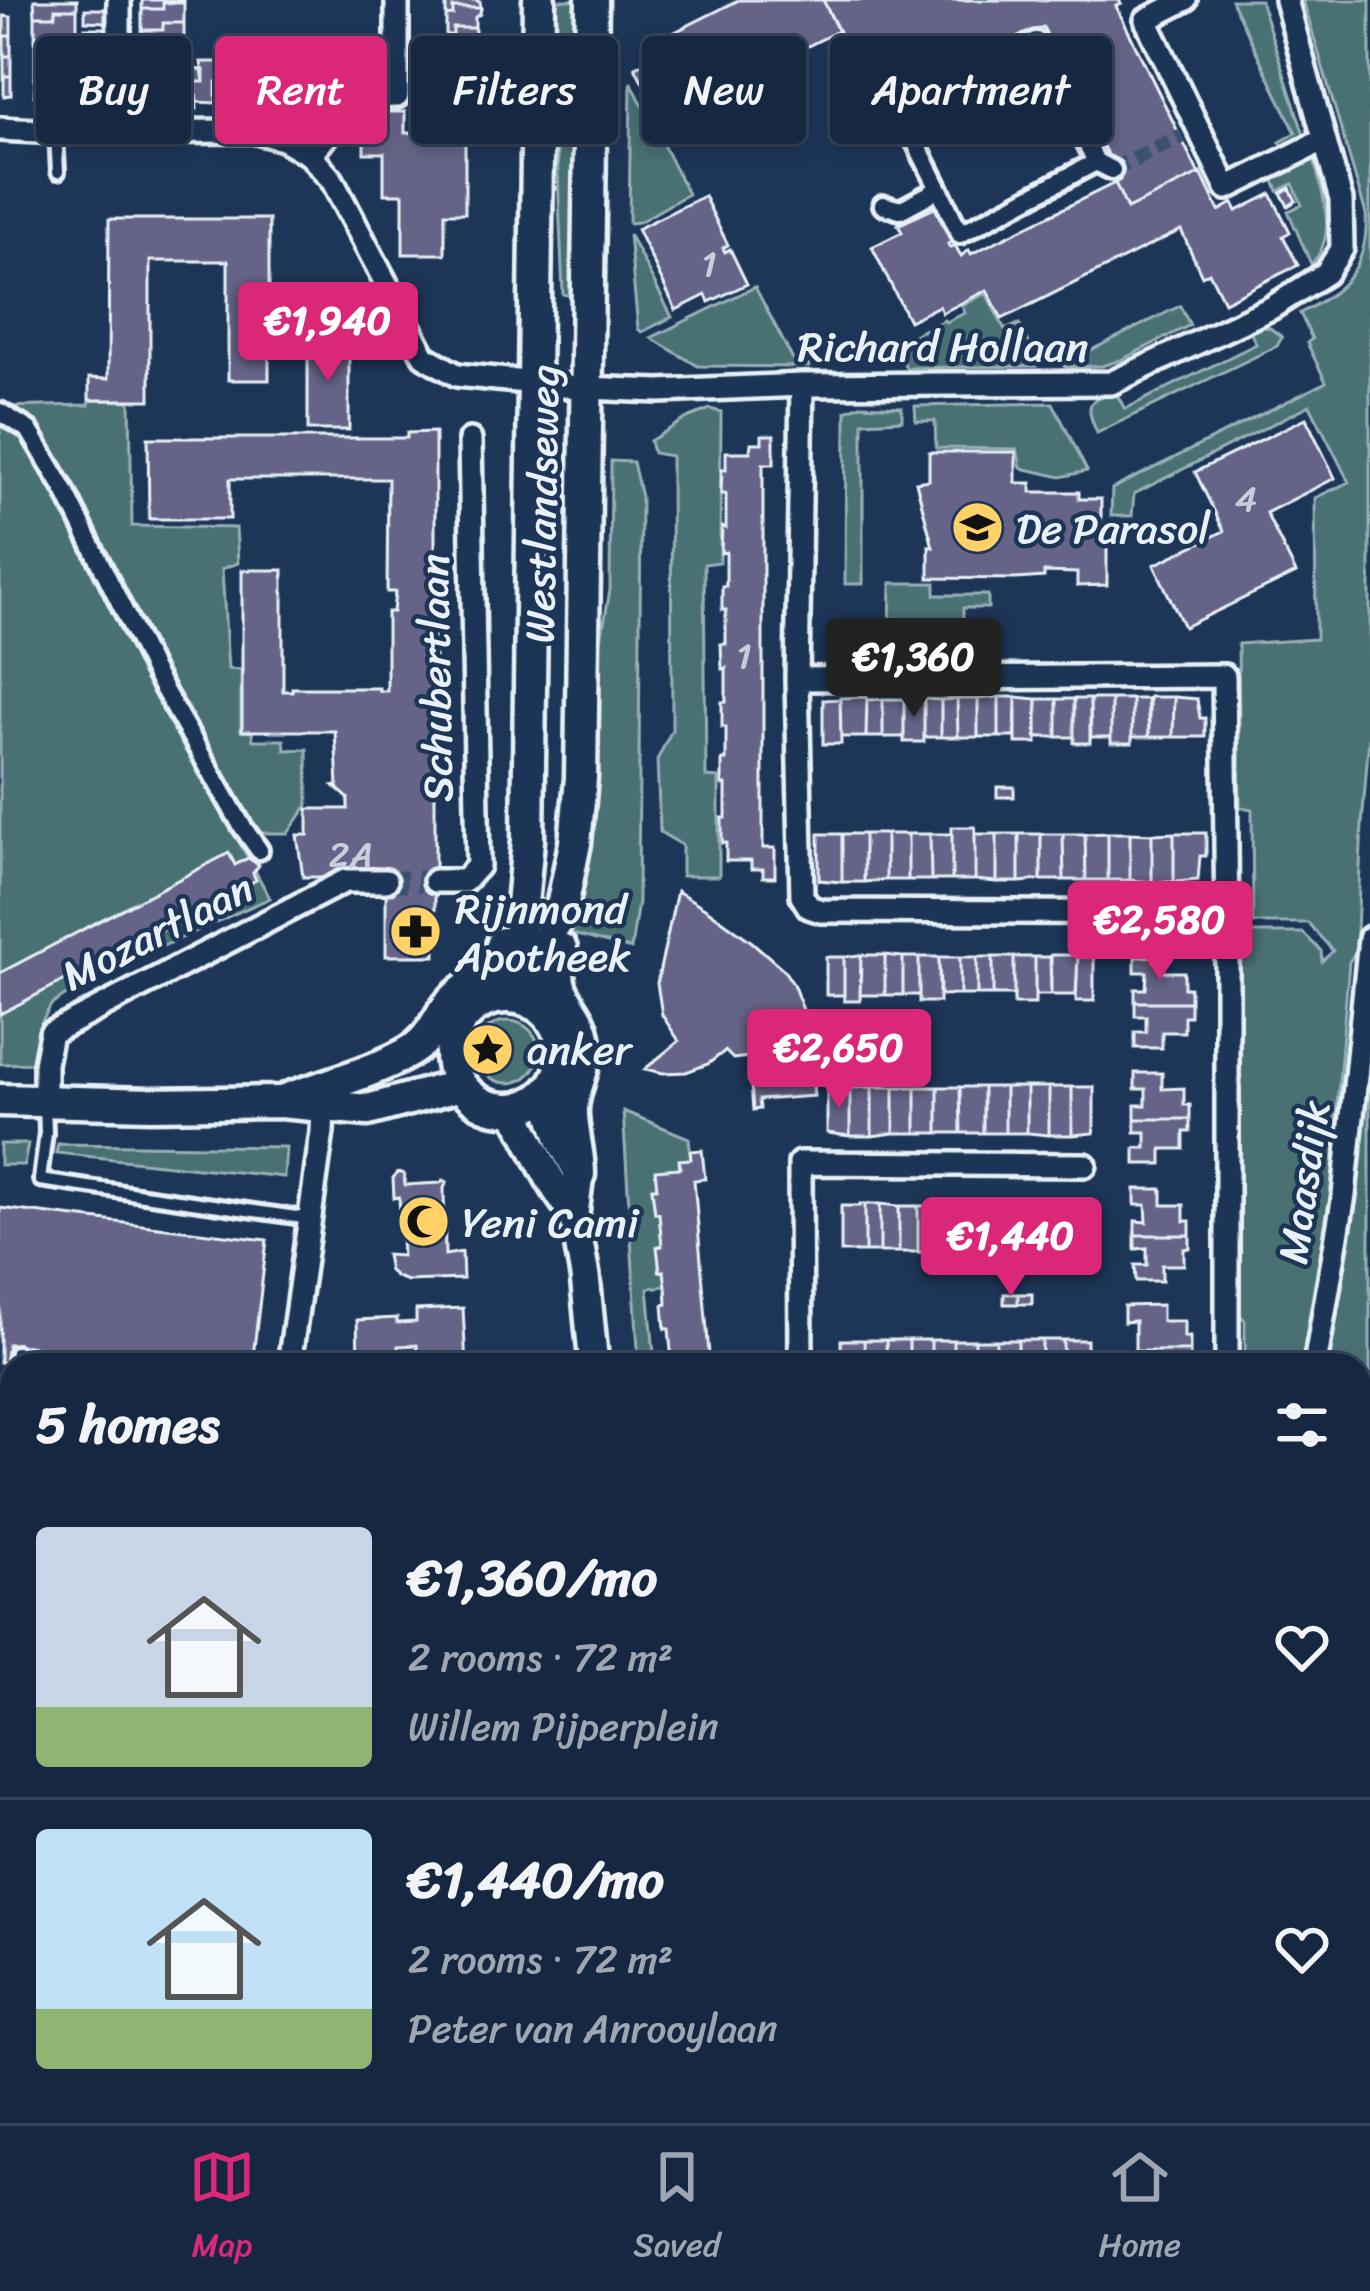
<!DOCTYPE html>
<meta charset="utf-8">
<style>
body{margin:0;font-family:Sriracha,sans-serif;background:#23344c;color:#f1f3f6;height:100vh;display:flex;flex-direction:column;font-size:45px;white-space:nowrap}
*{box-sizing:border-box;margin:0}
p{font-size:39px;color:#9ea6b1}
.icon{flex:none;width:66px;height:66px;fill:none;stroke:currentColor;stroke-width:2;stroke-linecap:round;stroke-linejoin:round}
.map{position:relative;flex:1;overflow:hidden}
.details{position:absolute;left:0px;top:1353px;width:1371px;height:771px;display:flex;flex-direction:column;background:#162841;border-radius:36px 36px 0 0;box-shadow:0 6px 18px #0003,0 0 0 3px #35445a}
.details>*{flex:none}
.top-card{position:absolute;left:36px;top:36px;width:1299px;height:108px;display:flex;gap:24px}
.price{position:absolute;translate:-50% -102px;padding:0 27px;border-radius:12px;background:#db2777;color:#fff;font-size:39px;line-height:78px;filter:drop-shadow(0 3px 6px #0008)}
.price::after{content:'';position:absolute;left:50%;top:72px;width:36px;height:27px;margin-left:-18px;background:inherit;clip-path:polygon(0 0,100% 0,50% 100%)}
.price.active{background:#222;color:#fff}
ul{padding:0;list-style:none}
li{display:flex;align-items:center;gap:36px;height:300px;padding:0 36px}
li+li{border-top:3px solid #35445a}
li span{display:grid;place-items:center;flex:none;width:336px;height:240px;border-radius:12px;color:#555}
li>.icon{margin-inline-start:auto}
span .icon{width:144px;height:144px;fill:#fffc;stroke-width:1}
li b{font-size:51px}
h2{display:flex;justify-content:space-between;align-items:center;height:144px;padding:0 36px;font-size:51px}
.chip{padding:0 42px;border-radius:12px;background:#162841;box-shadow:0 6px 18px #0003,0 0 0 3px #35445a;font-size:42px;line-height:108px}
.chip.active{background:#db2777;color:#fff}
.tab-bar{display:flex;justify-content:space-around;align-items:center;height:168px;border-top:3px solid #35445a;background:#162841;font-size:33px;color:#9ea6b1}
.tab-bar a{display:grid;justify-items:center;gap:6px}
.tab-bar .active{color:#db2777}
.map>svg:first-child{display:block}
.green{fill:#497073;stroke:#98b0b6;stroke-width:3}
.water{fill:#406788;stroke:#839eb5;stroke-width:3}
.building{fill:#656487;stroke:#e8f1f8;stroke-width:3}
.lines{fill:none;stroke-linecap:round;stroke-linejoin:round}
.pedestrian-tunnel{stroke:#3b516f;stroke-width:16;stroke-dasharray:16 8;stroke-linecap:butt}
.minor-tunnel{stroke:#3b516f;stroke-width:21;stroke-dasharray:21 10;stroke-linecap:butt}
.service-casing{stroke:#e8f1f8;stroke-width:20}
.pedestrian-casing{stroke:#e8f1f8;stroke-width:26}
.minor-casing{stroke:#e8f1f8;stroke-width:30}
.tertiary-casing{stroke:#e8f1f8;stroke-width:36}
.secondary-casing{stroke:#e8f1f8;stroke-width:39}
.service{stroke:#1d3557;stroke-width:10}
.pedestrian{stroke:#1d3557;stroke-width:16}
.minor{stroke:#1d3557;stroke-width:21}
.tertiary{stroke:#1d3557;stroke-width:27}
.secondary{stroke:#1d3557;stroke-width:30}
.labels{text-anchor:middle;stroke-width:9;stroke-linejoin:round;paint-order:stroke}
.number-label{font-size:36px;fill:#c7cedc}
.street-label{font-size:42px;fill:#e8f1f8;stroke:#1d3557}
.poi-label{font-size:42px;fill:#e8f1f8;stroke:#1d3557;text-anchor:start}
</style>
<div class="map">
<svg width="1370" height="2123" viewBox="0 0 1370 2123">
<rect width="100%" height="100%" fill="#1d3557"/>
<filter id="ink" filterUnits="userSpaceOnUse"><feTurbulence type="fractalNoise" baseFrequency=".00833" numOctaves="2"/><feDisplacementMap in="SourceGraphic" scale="24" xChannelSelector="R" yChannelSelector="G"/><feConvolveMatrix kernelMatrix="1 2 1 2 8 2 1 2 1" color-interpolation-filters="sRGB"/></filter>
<g filter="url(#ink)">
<path class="green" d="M557,0H579L576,297L563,294L556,129Z
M1231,0H1260L1304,135L1284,146L1280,142L1296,133Z
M1303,0H1370V724L1362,825L1356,951L1349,962L1336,1118L1340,1138L1322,1259L1303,1365H1245V1320L1238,1313L1239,933H1303L1321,951L1322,961L1333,951L1308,923H1253L1252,809L1240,807L1238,644L1316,639L1315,498L1349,482L1310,405L1134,494L1132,516H1111L1112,489L1326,382L1307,343L1312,339L1300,313C1345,291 1369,266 1366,214Z
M631,82L688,194L639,222L629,223Z
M1314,158C1321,193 1340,235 1311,264L1288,211L1302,205L1293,184L1278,191L1273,178Z
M629,234L672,317L642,332L638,329Z
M755,287L794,362L808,355L809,367L698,366L651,338Z
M986,293L1005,330L1019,324L1035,354L1036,366L906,368L895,344L944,320L946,322L965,313L962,306Z
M1180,306L1190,325L1121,360L1102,366L1065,367L1063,364Z
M1259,326L1270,328L1282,337L1277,346L1097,433C1085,406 1086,398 1116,393L1125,409L1256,344L1249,329Z
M90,400L130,401L132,526L236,528L238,563L222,569L228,669L241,670V731L252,732L253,740H284L285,750L307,749L308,805L288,833H257L239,842L270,898L128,962L79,987L51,1005L41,1023L39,1063L0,1064V407L89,405Z
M1053,403L1087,471L1061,477L1021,468L1017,449L936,448L935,421H916L915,406Z
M860,405L902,407V420L863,422V584H845L846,411Z
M710,409L721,412L720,562L704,564L706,777L719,778V876H682V845L660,832L657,760L672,730L671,456L653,453L650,441L687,418Z
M611,461L633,462L641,497L638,902L631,949L572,934L593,829L597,662L610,590Z
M891,583H935V595H988V608H963V625H935L934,634H890Z
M477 1052a31 31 0 1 1 62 0a31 31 0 1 1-62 0Z
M1370,1068V1400L1359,1447V1365H1327L1359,1166Z
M623,1111L689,1138L691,1159L680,1160V1168L656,1170L657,1188L652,1189L655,1213H659L662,1246L658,1247L659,1271H664L666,1286L648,1288L655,1365H639Z
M0,1144H28L24,1165H0Z
M58,1144L286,1147L284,1177L56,1153Z
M1359,1883L1370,1894V2123H1367L1364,2067L1359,2062V2042L1362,2041Z
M498,2112H560L549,2123H496Z
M760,2112H875L873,2123H766Z
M886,2112H937L934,2123H885Z"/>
<path class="water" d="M1370,1400V1621L1359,1671V1447Z
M1370,1803V1894L1359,1883V1826Z
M233,2112H370L369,2123H232Z"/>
<path class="building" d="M34,0H77V9H55V16H35Z
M142,0H184V3H163V9H142Z
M446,0H475L480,2L481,8H453V15L446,16Z
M739,0H823L838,31L661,119L635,67L657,56L651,44Z
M823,0H1119L1121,4L1116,6L1199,174L1127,209L1115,183L1120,180L1043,27L878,109Z
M163,3H184V23H163V30H142V9H163Z
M453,8H481L480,14L475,17V28H453V35H446V16L453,15Z
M55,9H77V29H55V35L35,36V16H55Z
M85,9H105V22L85,21Z
M4,16L11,17V36H4Z
M163,23H184V43H162V50H142V30H163Z
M85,28H105V41H85Z
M453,28H475V40L481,43V48H453L454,54H446V35H453Z
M55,29H77V49H54L55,56H35V36L55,35Z
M4,36H11V56H4Z
M85,48H105V61H85Z
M453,48H481V53L475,56L476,67H453V75H446V54H454Z
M54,49H77V69H55L56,76H35V56H55Z
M153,55V69H164V63H184L183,82H163V88L142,89L146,56Z
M282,55H302V76L295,75V97H275V75H282Z
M302,55H322V75L315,76L316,97H295V75L302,76Z
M323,55H343V77H336V97H316L315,76L322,75Z
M4,56H11V76H4Z
M201,62H222V82H216V103L196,102V82H204Z
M222,62H242V81H235L236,103H216V82H222Z
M242,62H262V81H255L256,103H236L235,81H242Z
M262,62H281L282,75H275L276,103H256L255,81H262Z
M453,67H476L475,78L481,81V87H453V94H446V75H453Z
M85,68H106V81H85Z
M55,69H77V109H55V95L34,96L35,76H56Z
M183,69L204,70V82H196L197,109H176V82H183Z
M4,76H11V95L4,96Z
M163,82H176V103H156V109H135V87L163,88Z
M453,87H481V93L475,96V107H446V94H453Z
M364,112H405V133H443V112H485V133H465V213H445V254H403V194H384V153H364Z
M1201,173L1219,211L1233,203L1237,211L1271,194L1290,232L1283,236L1298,265L1224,302L1209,272L1202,276L1181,230L1002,319L987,290L942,313L939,306L909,321L872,247L902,232L898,225L937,207L954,241L948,244L950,248L955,245L961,256L969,250L971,254L1115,183L1127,209Z
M1290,188L1296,201L1288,206L1281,193Z
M704,196L728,245L723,248L725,252L730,249L747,284L709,302L706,295L676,310L637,229Z
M109,219H269V380H228V261H150V400H89V378L108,379Z
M308,338L349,339V430H308Z
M1306,418L1335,478L1266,513L1296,573L1184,627L1154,565L1224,531L1195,472Z
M435,432V956H386V877H303L297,835H308V809H348V798L334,786H338L335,731H242V570H283V691H292V688H379V691H387V612H393L395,592H387L388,479H230V519H149L148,438H407V433Z
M762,435H774V464H763V848H775V877H763V869H751V861H726V843H722V818H726V785H722V760H726V727H722V702H726V668L722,669L721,644H726V610H722V586H726V552L721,553L722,527L726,528V494H721L722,469H726V452H750L751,443H762Z
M929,452H1016V483H1031V492H1079V499H1101V533H1107V585L1077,586V573L1044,572V577L1016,579L929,578V546L933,547L916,482L929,480Z
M867,697L866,737H841L840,698Z
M998,697H999V737H978V699Z
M999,697H1016L1015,737H999Z
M1016,697L1037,699V743H1016Z
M1147,697L1149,737H1132V699H1147Z
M1149,697H1174L1173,737H1149Z
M1174,697L1197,699L1200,718H1205V737H1173Z
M840,699L841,744H823V700Z
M883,699H904V737H883Z
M883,699V737H866L867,700Z
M904,699H924V742H904Z
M924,699L941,700V737H924Z
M957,699H978V737H958Z
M957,699L958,737H941V700Z
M1037,699H1057V737H1036Z
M1057,699H1074V737H1057Z
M1074,699H1090V743H1074Z
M1090,699H1111V737H1091Z
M1111,699H1132V743H1111Z
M997,787H1014V797H997Z
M952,827H975V880H952Z
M1108,833H1130V880H1108Z
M1108,833V880H1086L1085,834Z
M1130,833L1152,834V882L1130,880Z
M1174,833H1206V856H1200L1198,880L1174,882Z
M1174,833V882H1152V834Z
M819,834H842V882L819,880Z
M842,834H864V882H842Z
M864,834H886V880L864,882Z
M886,834H908V880H886Z
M908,834H930L931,880H908Z
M930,834H952V880H931Z
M975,834H997V882L975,880Z
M997,834H1019V882H997Z
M1019,834H1041V880L1019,882Z
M1041,834H1063L1064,880H1041Z
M1063,834H1085L1086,880H1064Z
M229,853L235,865L248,858L259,865L253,873L256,880L0,1014V973Z
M677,891L708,910L752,942L783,969L793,984L807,1020L814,1096L759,1100L760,1109L753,1110L749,1057L733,1059L725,1051L708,1064L686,1072L663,1073L645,1069L679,1041L662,1015L657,983Z
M859,955H861L860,1001H844V957Z
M861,955H885V995H860Z
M885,955L903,957V995H885Z
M1050,955L1051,995H1035V957H1050Z
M1051,955H1078L1076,995H1051Z
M1162,956V972H1184V988H1190V1002H1135V989H1146L1147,972H1135V957Z
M826,957H844V995H826Z
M903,957H919V995H903Z
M919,957H939V1002H919Z
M939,957H960V995H940Z
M960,957H977V995H960Z
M977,957H993V995H977Z
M993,957H1014V995H993Z
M1014,957H1035V1004H1014Z
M1078,957H1094V1001H1076Z
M1135,1002H1190V1016H1184V1032H1162V1048H1135V1032H1146V1016H1135Z
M860,1023H886V1036H860Z
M1135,1073H1162V1089L1184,1088V1105H1190V1119H1135V1105H1146V1089H1135Z
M872,1087V1136H850V1088Z
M872,1087H894V1133L872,1136Z
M894,1087H916V1133H894Z
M916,1087H938V1133H916Z
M938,1087H960L961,1133H938Z
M960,1087H983V1133H961Z
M983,1087H1005V1133H983Z
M1005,1087H1027V1133H1005Z
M1027,1087H1049V1135L1027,1133Z
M1049,1087H1072V1135H1049Z
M1072,1087H1094V1133L1072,1135Z
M827,1088H850V1136L827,1133Z
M1135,1119H1190V1132H1184V1149H1162V1164H1135V1148H1146V1132H1135Z
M702,1150L705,1179L694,1180L710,1365H668L672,1362L669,1329H665L663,1305L667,1304L666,1286L664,1271H660L657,1247L662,1246L659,1213H655L652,1188H657L655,1170L680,1168L679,1160L691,1159L690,1151Z
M398,1172L404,1174L405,1185L440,1183L443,1180L447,1182L444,1188L445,1255L462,1252L463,1279L407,1281L396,1277L389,1271L386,1255L402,1256L399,1197L394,1198L393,1178Z
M1135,1189H1162V1205H1184V1221H1190V1235H1135V1221L1147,1222L1146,1205H1135Z
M860,1204H865V1252H841V1206H860Z
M865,1204H880V1252H865Z
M880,1204L899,1206V1252H880Z
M1048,1204L1049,1252H1030V1206H1048Z
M1049,1204H1068V1252H1049Z
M1068,1204L1088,1206V1252H1068Z
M899,1206H918V1252H899Z
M918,1206H936L937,1252H918Z
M936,1206H955V1252H937Z
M955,1206H974V1252H955Z
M974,1206H993V1252H974Z
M993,1206H1012L1011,1252H993Z
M1012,1206H1030V1252H1011Z
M0,1208L267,1240L252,1365H185L8,1344L5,1363L0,1362Z
M1135,1235H1190V1248L1184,1249V1265H1162V1281H1136L1135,1265H1147V1248L1135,1249Z
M1004,1294H1018V1304H1004Z
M1018,1294H1032V1304H1018Z
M1162,1305V1321H1184V1337H1190V1351H1135V1321L1124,1322V1306Z
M463,1308L466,1365H418L417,1345L398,1346L399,1356L358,1358L357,1320L397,1318V1323L416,1322V1310Z
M841,1340H864L865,1365H841Z
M864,1340H886L887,1365H865Z
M886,1340H909V1365H887Z
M909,1340H931V1365H909Z
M931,1340H953V1365H931Z
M953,1340H975V1365H953Z
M975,1340H996V1365H975Z
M996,1340H1018V1365H996Z
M1018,1340H1042V1365H1018Z
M1042,1340H1063V1365H1042Z
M1063,1340H1087V1365H1063Z
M27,1346L96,1354L94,1365H24Z
M1135,1351H1190V1365H1135Z
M96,1354L185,1365H94Z
M0,1454L12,1456V1608L0,1607Z
M0,1743L12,1745V1797L0,1796Z
M0,1949L12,1951V2112H156L153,2123H0Z
M423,2112H452L450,2123H421Z
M1122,2112L1146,2117L1143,2123H1118Z
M1249,2112H1267L1263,2123H1247L1245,2122Z
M1267,2112H1285L1281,2123H1263Z
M1285,2112H1303L1299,2123H1281Z
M1303,2112H1312L1310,2117L1318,2120V2123H1299Z"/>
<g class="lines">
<path class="pedestrian-tunnel" d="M1112,170L1182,136"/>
<path class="minor-tunnel" d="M386,881H435"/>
<defs>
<path id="service" d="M56,132L58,172
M45,1102L46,1133L40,1180L310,1219
M15,1365L16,1352
M0,1440H7L12,1389
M0,1727L12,1729
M0,1833L12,1835"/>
<path id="pedestrian" d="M847,135L899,109
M939,189L899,109L1036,41L1096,162L1112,170
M883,205L900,210L939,189L960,234L1096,162
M0,412L29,430L65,491L155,674L242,826L259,850"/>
<path id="minor" d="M119,0V132
M1185,0L1146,20L1227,188L1324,140
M0,129L56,132L253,131L283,139L310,155L332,180L424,356L457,375L586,388L659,391L802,385L1111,383L1271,308L1326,273L1342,249L1341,200L1286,0
M310,155L360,97L397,96V0
M802,385L797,679L1224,676L1227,928V1365
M797,679L802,896L809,907L821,911L1227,913
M435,881H464L478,866L470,440
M45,1101V1064L51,1033L345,881H386
M289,1365L322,1132L323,1106
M801,1365L800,1163L1085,1165
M1315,1365L1344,1195L1370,938
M0,1667L12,1669
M1190,2112L1220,2123
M1358,2112L1359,2123
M193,2123L195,2112
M480,2123L481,2112"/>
<path id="tertiary" d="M546,1094L561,1141L579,1174L574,1214L585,1276L594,1365
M513,1109C534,1146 547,1181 574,1214
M710,2112L717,2123"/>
<path id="secondary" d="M561,949C548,1004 582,1002 585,1045C587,1067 573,1087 572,1109C571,1129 579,1152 579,1174
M503,997L519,937L528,840L539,0
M451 1053a56 56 0 1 1 112 0a56 56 0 1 1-112 0Z
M533,1004L546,942L562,907L575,843L581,778L592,0
M290,1098C323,1086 398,1065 421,1043C436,1030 440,1011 455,998C481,974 491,982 503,943
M0,1100L151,1104L280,1102L368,1110L461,1085"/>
</defs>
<use href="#service" class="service-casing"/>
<use href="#pedestrian" class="pedestrian-casing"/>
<use href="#minor" class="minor-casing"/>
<use href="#tertiary" class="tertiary-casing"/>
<use href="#secondary" class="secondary-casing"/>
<use href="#service" class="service"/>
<use href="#pedestrian" class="pedestrian"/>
<use href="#minor" class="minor"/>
<use href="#tertiary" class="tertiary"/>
<use href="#secondary" class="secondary"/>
</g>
</g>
<defs>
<symbol id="school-disc" viewBox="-11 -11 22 22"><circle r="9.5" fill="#ffd166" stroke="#1d3557"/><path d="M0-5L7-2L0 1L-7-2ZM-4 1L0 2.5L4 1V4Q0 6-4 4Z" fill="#111"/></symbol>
<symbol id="pharmacy-disc" viewBox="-11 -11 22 22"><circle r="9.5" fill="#ffd166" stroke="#1d3557"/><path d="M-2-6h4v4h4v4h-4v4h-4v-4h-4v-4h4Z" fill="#111"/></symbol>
<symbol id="sight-disc" viewBox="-11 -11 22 22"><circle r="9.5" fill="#ffd166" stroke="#1d3557"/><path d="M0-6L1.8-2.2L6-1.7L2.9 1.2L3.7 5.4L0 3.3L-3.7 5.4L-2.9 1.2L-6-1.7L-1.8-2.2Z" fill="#111"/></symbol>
<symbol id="mosque-disc" viewBox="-11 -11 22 22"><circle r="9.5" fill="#ffd166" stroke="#1d3557"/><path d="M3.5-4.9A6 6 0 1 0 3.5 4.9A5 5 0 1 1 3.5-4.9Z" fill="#111"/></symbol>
</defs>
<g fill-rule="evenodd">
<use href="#school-disc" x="948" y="498" width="59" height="59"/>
<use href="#pharmacy-disc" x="386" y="902" width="59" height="59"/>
<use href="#sight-disc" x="458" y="1020" width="59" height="59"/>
<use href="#mosque-disc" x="394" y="1192" width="59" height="59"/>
</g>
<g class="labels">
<g class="number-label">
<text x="709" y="276">1</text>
<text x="1246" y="511">4</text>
<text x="744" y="668">1</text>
<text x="351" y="867">2A</text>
</g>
<g class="street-label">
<text x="943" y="361">Richard Hollaan</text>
<text transform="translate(541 504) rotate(-89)" y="15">Westlandseweg</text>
<text transform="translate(435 678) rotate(-91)" y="15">Schubertlaan</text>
<text transform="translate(157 931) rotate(-27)" y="15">Mozartlaan</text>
<text transform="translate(1303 1182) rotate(-82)" y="15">Maasdijk</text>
</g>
<g class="poi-label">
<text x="1016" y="543">De Parasol</text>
<text x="455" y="923">Rijnmond<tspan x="455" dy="48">Apotheek</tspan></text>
<text x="527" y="1064">anker</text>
<text x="462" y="1237">Yeni Cami</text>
</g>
</g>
</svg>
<b class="price" style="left:328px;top:384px">€1,940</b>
<b class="price active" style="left:914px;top:720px">€1,360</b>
<b class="price" style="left:1160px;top:983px">€2,580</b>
<b class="price" style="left:839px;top:1111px">€2,650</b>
<b class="price" style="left:1011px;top:1299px">€1,440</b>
<div class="top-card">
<a class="chip">Buy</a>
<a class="chip active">Rent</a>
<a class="chip">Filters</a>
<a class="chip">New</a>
<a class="chip">Apartment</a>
</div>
<section class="details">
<h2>5 homes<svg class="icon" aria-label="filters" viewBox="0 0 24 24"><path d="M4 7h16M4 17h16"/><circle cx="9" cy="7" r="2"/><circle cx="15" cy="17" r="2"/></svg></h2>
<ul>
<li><span style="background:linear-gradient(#c9d6e8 75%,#8fb573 0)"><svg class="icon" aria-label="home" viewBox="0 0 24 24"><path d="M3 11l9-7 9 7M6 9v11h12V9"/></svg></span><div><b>€1,360/mo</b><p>2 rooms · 72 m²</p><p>Willem Pijperplein</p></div><svg class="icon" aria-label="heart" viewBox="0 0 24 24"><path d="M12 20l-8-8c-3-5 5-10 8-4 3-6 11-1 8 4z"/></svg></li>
<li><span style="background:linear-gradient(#bfe0f5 75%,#8fb573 0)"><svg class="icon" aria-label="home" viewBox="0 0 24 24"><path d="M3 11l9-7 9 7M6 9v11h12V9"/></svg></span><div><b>€1,440/mo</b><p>2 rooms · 72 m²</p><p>Peter van Anrooylaan</p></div><svg class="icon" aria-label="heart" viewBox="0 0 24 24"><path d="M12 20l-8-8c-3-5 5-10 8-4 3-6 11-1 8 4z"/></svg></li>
</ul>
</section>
</div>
<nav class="tab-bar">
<a class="active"><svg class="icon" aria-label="map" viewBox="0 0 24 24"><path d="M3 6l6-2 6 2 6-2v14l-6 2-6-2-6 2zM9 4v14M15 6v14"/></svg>Map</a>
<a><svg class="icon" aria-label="saved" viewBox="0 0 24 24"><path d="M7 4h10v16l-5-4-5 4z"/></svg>Saved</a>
<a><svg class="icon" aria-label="home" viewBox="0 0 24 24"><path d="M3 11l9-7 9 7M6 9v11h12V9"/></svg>Home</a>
</nav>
